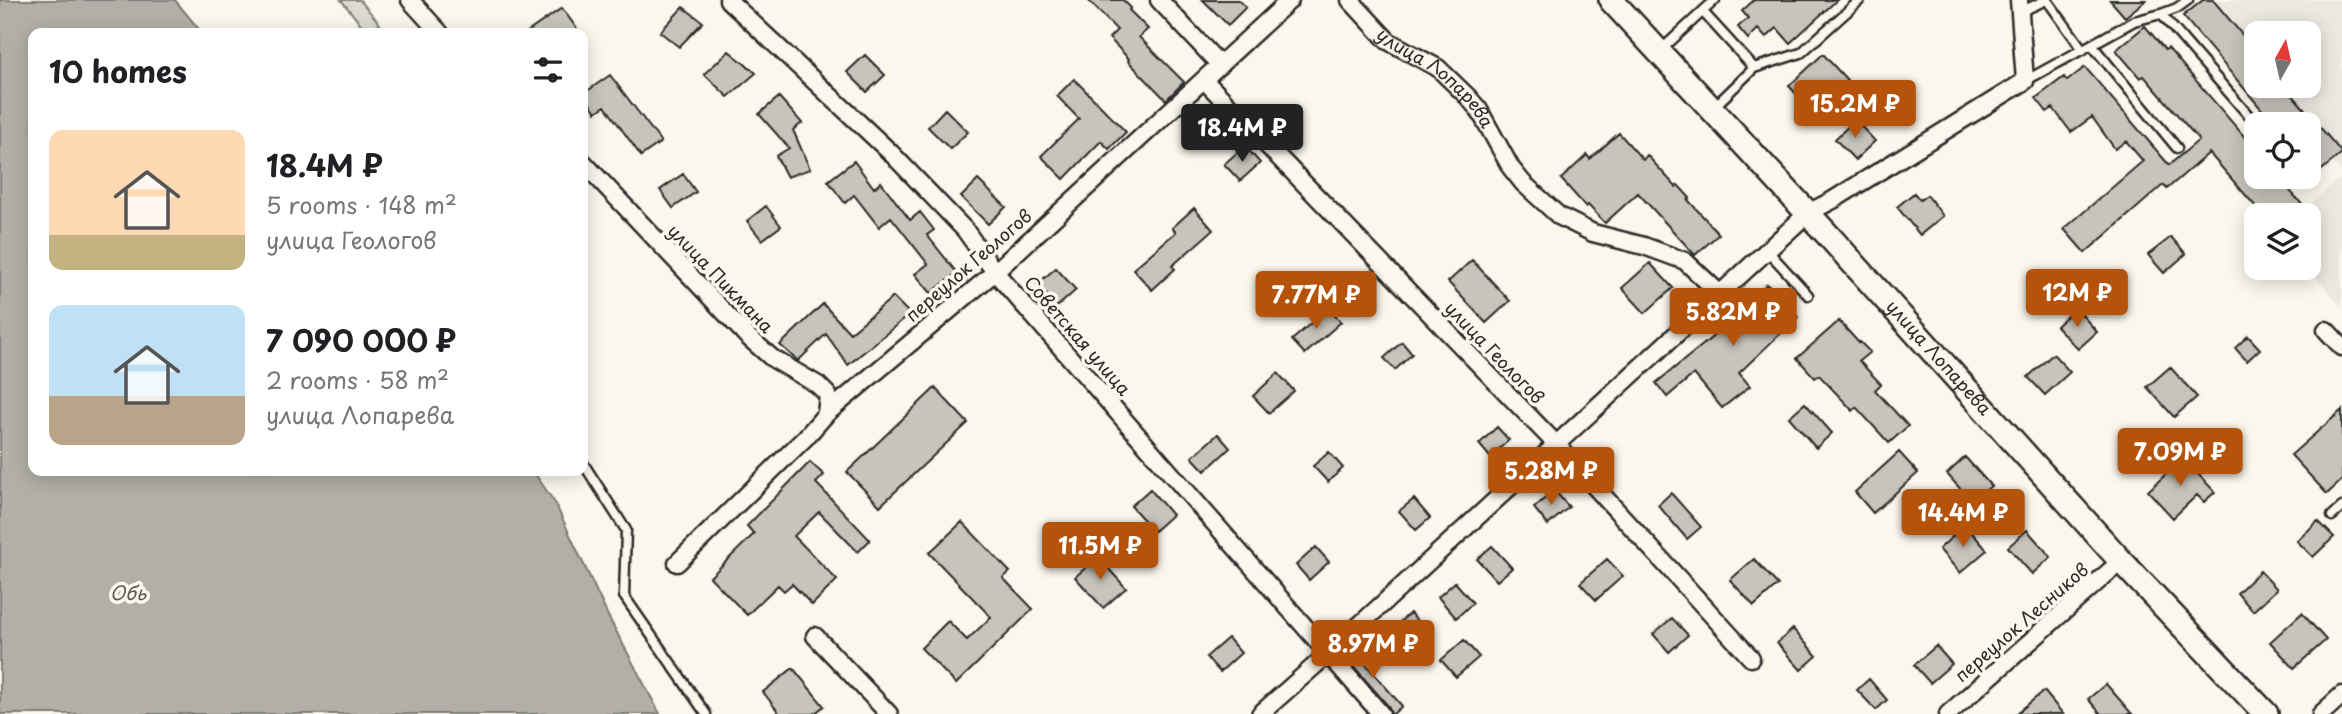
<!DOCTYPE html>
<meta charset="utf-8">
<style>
body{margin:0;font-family:"Playpen Sans",sans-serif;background:#f2f2f2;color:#202124;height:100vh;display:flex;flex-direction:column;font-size:26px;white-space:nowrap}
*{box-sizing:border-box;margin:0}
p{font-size:23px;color:#757577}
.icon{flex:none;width:38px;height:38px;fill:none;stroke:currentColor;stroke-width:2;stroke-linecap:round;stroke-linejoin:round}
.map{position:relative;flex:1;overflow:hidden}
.panel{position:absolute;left:28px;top:28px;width:560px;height:448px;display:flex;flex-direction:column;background:#fff;border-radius:14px;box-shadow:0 4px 18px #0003}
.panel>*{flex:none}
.needle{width:46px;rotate:8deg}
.fabs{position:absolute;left:2244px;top:21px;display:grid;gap:14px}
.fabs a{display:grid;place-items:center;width:77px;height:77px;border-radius:14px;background:#fff;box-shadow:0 4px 18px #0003;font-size:35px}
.price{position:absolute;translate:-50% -60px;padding:0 16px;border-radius:7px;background:#b45309;color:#fff;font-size:23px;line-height:46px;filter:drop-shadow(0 2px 4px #0008)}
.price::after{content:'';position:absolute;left:50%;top:42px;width:21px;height:16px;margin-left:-10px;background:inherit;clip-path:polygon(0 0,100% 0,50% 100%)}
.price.on{background:#222;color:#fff}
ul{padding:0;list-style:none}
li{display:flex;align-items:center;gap:21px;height:175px;padding:0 21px}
li span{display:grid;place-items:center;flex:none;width:196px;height:140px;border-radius:14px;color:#555}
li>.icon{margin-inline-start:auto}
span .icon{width:84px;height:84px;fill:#fffc;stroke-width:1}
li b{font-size:30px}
h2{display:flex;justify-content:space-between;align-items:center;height:84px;padding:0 21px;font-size:30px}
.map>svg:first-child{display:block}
.built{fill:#ebe8de}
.green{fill:#dddad0;stroke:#84827e;stroke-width:2}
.water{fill:#b1afa7;stroke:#7b7a75;stroke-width:2}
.building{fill:#c7c4bc;stroke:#2b2b2b;stroke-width:2}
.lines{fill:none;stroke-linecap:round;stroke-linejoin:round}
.service-casing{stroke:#2b2b2b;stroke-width:13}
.minor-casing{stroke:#2b2b2b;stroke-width:21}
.secondary-casing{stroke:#2b2b2b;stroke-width:28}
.service{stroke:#fbf7ec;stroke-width:8}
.minor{stroke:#fbf7ec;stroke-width:16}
.secondary{stroke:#fbf7ec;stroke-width:23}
.labels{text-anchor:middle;stroke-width:7;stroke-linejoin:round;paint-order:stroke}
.street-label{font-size:18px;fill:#2b2b2b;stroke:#fbf7ec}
.water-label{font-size:19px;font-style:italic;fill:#5a5956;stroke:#fbf7ec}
</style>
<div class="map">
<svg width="2342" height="714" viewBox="0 0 2342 714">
<rect width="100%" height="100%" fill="#fbf7ec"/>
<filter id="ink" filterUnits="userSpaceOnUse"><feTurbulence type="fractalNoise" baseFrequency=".0143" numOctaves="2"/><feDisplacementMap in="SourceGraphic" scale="14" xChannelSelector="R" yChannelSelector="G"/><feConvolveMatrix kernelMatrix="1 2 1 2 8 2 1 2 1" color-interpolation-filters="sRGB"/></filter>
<g filter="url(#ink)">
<path class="built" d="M2213,0H2342V172L2332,162L2342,153L2285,86H2308V33H2256V51Z
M2342,176V307L2308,268V215H2298Z"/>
<path class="green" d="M341,0H360L380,24L368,33Z"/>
<path class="water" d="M0,0H175L202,33H33V471H533L555,503L608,616L660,714H0Z"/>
<path class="building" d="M1088,0H1123L1131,8L1129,10L1148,29L1139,37L1184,82L1166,100L1128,61L1129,59L1109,38L1117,30Z
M1203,0H1239L1246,7L1228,25Z
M1754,0H1837L1790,43L1777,28L1766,38L1758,29L1748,39L1738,27L1748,18L1742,11Z
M2110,0H2146L2125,17Z
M2203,0H2213L2256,51V86H2285L2342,153L2317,174L2308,164V124H2274L2183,16Z
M683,7L703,22L679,47L660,32Z
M562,8L580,33H526Z
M2145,26L2165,50L2168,48L2256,150V177H2278L2306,209L2298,215H2263L2209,153L2167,189L2163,185L2085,253L2064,229L2143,161L2126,141L2115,149L2092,117L2071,132L2053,108L2047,112L2036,98L2064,77L2067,81L2085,67L2169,165L2199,140L2144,76L2140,78L2116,50Z
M729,51L756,73L728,97L704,74Z
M1823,54L1847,80L1813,112L1789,86Z
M865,55L885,75L867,92L847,72Z
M610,75L661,142L641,156L605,106L596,112L583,94Z
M1074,79L1126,132L1109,149L1101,141L1064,179L1041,156L1079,119L1057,96Z
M779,97L802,123L793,130L810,169L787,177L776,156L789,148L759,114Z
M945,109L968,132L950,149L928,127Z
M1855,120L1875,141L1855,160L1835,139Z
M1619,133L1643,160L1647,155L1676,187L1678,185L1690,198L1688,200L1719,234L1695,255L1638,193L1605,223L1588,205L1586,207L1561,179L1587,155L1590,159Z
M1245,146L1260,163L1240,181L1224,164Z
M854,161L874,188L881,182L910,220L920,212L934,230L927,235L957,273L931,293L915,274L928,264L891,217L879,227L854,195L845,203L828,181Z
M683,174L696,192L673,208L660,190Z
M978,180L1006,207L988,224L961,197Z
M1914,193L1920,200L1927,195L1943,216L1920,235L1897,207Z
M766,206L781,226L762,240L747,221Z
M1194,208L1213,230L1172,266L1175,269L1152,290L1133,269L1176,232L1172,228Z
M2171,237L2186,254L2164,273L2148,255Z
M1472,260L1510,301L1486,323L1448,282Z
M1650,263L1673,288L1645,313L1622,288Z
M1056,268L1076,290L1057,307L1037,284Z
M1767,284L1798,317L1739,373L1750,386L1722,408L1694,374L1667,397L1656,383L1710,339Z
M893,297L910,314L848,365L826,334L798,361L780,345L823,304L850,333Z
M1328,308L1341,322L1305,354L1292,340Z
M2076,308L2097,332L2078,349L2056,326Z
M1839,321L1859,343L1860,342L1870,352L1859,361L1881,384L1875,390L1908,426L1889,443L1856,407L1853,411L1819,375L1815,378L1797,358Z
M2248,336L2260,349L2247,361L2235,348Z
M1402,342L1412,354L1395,370L1384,358Z
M2053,354L2070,372L2045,395L2028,377Z
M2170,367L2197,397L2174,417L2147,387Z
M1278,373L1294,391L1269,413L1253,396Z
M935,388L968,423L880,506L847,472Z
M1805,403L1832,433L1816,448L1789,417Z
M2342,410V480L2327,494L2291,455Z
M1497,427L1509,440L1490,457L1479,444Z
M1218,434L1230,448L1205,471L1192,457Z
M1329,452L1343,468L1328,482L1313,466Z
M1899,452L1918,473L1873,513L1855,492Z
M1965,457L1991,486L1972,502L1947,474Z
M2183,458L2215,492L2204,502L2197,495L2173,518L2148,491Z
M810,462L824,475L816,483L870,540L858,552L819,512L794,536L837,580L812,605L792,584L784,591L778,585L747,615L710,577L754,534L747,526Z
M1150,489L1172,515L1154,531L1131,506Z
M1554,490L1569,507L1548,525L1534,508Z
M1671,493L1701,527L1687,539L1658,505Z
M1414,499L1430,518L1416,530L1399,511Z
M2318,521L2334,537L2313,557L2297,541Z
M962,522L1010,572L1003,578L1033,609L956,684L921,648L948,621L967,640L991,617L929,553Z
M1965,525L1987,550L1960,573L1939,549Z
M2027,530L2051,557L2032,574L2008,547Z
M1492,546L1512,568L1497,581L1477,559Z
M1316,547L1329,562L1309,580L1296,565Z
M1098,557L1126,588L1103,608L1075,577Z
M1607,559L1623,576L1596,600L1580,583Z
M1754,559L1778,585L1754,606L1730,580Z
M2260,571L2277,589L2253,611L2237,593Z
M1455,582L1473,603L1456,618L1438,597Z
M1410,613L1428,633L1409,650L1391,630Z
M2302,613L2326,640L2294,668L2270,642Z
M1672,618L1688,635L1669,652L1653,634Z
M1793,629L1817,656L1801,670L1777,643Z
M1228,638L1241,653L1220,672L1206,657Z
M1464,640L1479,657L1456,677L1441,660Z
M1936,646L1952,664L1930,683L1914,665Z
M1351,647L1402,706L1393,714H1391L1389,707L1343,654Z
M793,668L824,706L814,714H780L763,692Z
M1869,679L1887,700L1876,710L1857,690Z
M2106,684L2132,714H2101L2088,699Z
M2044,691L2063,714H2016Z"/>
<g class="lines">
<defs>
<path id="service" d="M2047,0L2083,50
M1703,12L1754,68
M2020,12L2046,0
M2161,14L2177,8L2188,0
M2092,45L2177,148
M1661,50L1715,0
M2025,81L2134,21L2161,14L2256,124
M1714,107L1754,68L1801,53L1860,0
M2302,177L2308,183
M1766,249L1808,295
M583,463L626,530L624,596L706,714
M2332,516L2342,507"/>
<g id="minor">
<path d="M410,0L440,33"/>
<path d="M728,0L891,153L965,230L995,272L1381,714"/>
<path d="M1159,0L1220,65"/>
<path id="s1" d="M1350,0L1388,41L1438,68L1468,97L1479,110L1511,168L1523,183L1559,216L1593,233L1644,246L1685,261L1719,293"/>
<path d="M1204,80L1556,444L1751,658"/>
<path d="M583,162L747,336L772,358L818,385L828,395L826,414"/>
<path d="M2326,330L2342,347"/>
<path d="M677,563L806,437L826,414L995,272L1290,0"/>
<path d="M815,636L889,714"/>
<path d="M1260,714L1328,654L1808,213L1833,200L2025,81L2019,0"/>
<path d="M1948,714L2121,561"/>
<path d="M2321,714L2342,695"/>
</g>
<g id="secondary">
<path id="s2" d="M1611,0L1827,234L2121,561L2266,714"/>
</g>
</defs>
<use href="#service" class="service-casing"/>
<use href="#minor" class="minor-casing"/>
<use href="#secondary" class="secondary-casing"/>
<use href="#service" class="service"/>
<use href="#minor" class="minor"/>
<use href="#secondary" class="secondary"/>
</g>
</g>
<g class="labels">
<g class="street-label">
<text dy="6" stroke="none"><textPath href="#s1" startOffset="117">улица Лопарева</textPath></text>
<text transform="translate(969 266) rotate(-41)" y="6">переулок Геологов</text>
<text transform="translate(720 279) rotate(46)" y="6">улица Пикмана</text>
<text transform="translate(1077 336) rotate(49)" y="6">Советская улица</text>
<text transform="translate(1494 353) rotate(46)" y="6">улица Геологов</text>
<text dy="6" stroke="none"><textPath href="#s2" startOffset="485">улица Лопарева</textPath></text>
<text transform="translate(2022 623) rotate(-41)" y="6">переулок Лесников</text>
</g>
<g class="water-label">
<text x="128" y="600">Обь</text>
</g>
</g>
</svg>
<div class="fabs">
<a><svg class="needle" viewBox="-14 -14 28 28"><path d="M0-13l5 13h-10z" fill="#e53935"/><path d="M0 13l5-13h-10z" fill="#757577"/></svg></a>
<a><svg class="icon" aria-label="locate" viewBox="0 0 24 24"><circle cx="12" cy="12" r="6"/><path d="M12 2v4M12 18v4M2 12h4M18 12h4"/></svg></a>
<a><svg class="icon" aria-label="layers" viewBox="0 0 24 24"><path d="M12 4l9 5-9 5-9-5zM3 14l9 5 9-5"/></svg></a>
</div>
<b class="price" style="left:1855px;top:140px">15.2M ₽</b>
<b class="price on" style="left:1242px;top:164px">18.4M ₽</b>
<b class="price" style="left:2077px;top:329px">12M ₽</b>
<b class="price" style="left:1316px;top:331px">7.77M ₽</b>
<b class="price" style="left:1733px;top:348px">5.82M ₽</b>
<b class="price" style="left:2180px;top:488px">7.09M ₽</b>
<b class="price" style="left:1551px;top:507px">5.28M ₽</b>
<b class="price" style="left:1963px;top:549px">14.4M ₽</b>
<b class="price" style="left:1100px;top:582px">11.5M ₽</b>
<b class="price" style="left:1373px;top:680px">8.97M ₽</b>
<section class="panel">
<h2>10 homes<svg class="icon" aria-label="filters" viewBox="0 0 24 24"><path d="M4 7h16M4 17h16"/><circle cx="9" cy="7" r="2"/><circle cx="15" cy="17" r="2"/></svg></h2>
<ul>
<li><span style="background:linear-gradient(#ffd9b3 75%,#c2b280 0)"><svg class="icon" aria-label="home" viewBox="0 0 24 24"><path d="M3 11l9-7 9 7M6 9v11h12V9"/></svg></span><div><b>18.4M ₽</b><p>5 rooms · 148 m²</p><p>улица Геологов</p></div></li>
<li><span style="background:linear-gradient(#bfe0f5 65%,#b9a48a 0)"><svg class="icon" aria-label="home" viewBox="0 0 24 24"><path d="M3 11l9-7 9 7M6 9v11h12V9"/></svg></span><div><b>7 090 000 ₽</b><p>2 rooms · 58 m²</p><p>улица Лопарева</p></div></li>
</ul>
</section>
</div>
